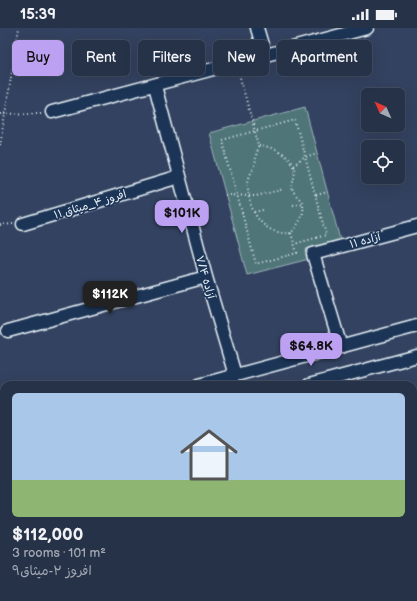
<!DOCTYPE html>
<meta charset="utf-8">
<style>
body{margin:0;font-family:"Balsamiq Sans","Playpen Sans Arabic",sans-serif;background:#323e52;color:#f1f3f6;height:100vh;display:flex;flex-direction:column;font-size:15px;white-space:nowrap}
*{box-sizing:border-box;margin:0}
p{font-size:13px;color:#a4aab4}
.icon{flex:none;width:22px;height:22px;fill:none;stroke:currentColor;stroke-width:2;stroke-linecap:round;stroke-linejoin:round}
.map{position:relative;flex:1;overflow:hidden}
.sheet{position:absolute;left:0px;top:353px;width:417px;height:220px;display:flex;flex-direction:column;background:#263248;border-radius:12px 12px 0 0;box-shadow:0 4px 16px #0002,0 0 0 1px #424d60}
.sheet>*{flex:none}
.hud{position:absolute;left:12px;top:12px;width:393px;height:36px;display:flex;gap:8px}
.needle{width:26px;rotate:315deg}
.buttons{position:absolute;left:361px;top:60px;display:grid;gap:8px}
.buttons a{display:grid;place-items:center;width:44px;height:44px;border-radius:6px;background:#263248;box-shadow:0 4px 16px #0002,0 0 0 1px #424d60;font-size:20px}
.price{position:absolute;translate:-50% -34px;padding:0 9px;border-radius:8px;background:#bca0f2;color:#111;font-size:13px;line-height:26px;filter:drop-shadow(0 1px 2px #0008)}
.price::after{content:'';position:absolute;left:50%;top:24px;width:12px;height:9px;margin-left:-6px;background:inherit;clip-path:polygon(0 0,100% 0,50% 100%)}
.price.active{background:#222;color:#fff}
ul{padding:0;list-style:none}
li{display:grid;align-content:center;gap:8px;height:212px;padding:0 12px}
li span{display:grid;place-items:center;height:124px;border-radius:6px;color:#555}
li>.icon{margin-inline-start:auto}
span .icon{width:72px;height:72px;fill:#fffc;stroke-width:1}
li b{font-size:17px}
.tag{padding:0 14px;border-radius:6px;background:#263248;box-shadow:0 4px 16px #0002,0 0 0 1px #424d60;font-size:14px;line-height:36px}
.tag.active{background:#bca0f2;color:#111}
.status{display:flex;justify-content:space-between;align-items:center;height:28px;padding:0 20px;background:#263248;direction:ltr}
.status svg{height:11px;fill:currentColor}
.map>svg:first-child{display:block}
.green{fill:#4f7578;stroke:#9cb3b8}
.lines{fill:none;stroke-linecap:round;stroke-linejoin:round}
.minor-casing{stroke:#e8f1f8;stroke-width:15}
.tertiary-casing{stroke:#e8f1f8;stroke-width:19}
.path{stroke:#e8f1f8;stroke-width:2;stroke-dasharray:1 3;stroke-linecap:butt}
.minor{stroke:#1d3557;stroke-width:12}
.tertiary{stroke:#1d3557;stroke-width:16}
.labels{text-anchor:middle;stroke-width:3.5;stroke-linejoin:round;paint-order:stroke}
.street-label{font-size:11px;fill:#e8f1f8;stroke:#1d3557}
</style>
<div class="status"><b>15:39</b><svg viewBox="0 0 49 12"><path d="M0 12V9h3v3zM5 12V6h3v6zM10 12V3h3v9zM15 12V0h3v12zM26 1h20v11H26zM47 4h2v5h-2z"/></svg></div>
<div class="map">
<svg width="417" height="573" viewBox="0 0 417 573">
<rect width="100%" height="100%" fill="#334260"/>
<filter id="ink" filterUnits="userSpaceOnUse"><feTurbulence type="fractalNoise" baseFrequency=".025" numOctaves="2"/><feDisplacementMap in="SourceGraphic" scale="8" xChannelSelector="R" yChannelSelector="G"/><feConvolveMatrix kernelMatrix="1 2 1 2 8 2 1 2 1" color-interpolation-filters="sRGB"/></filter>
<g filter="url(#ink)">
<path class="green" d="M305,79L340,212L306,221L309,231L247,247L209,105Z"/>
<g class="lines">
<defs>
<path id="minor" d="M257,0L265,27
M155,58L206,249L235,347
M52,84L367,0
M23,196L179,149
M8,303L206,249
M341,319L313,226L417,198
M199,357L417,298
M309,357L417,328
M413,386L417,376
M0,411L4,410
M0,441L4,440
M0,483L4,482
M0,513L4,516
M74,569L80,573
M0,570L3,573
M90,573L107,569
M259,573L274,569
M322,573L336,569"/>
<path id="tertiary" d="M413,456L417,447
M381,573L382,569"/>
</defs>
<use href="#minor" class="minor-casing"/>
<use href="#tertiary" class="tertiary-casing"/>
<path class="path" d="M239,46L259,118
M0,86L41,85
M0,117L19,0
M259,118C271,119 291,128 294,140C296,146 292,153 292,159C293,166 299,169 302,174C307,185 297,198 291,205C263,208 247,182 248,156C248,149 252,144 254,138C256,129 253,128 259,118Z
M293,138L305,129L317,125
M225,167L256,168L284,161
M316,167L328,164
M293,177L303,175
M254,184L263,182
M0,197L13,196
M291,205L297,225L256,236L222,112L295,92L326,207L294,216"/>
<use href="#minor" class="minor"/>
<use href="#tertiary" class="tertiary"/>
</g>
</g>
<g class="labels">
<g class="street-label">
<text transform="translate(90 176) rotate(-17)" y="4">افروز ۴_میثاق ۱۱</text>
<text transform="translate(365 212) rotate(-15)" y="4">آزاده ۱۱</text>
<text transform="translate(206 249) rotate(74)" y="4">آزاده ۷/۴</text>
</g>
</g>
</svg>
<div class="buttons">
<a><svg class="needle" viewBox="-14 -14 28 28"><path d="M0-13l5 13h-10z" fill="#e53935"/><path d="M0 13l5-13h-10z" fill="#a4aab4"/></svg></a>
<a><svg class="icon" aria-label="locate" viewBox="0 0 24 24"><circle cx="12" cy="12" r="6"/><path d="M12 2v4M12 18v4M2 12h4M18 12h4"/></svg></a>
</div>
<b class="price" style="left:182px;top:206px">$101K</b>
<b class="price active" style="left:110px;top:287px">$112K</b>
<b class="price" style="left:311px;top:339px">$64.8K</b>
<div class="hud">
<a class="tag active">Buy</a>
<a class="tag">Rent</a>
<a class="tag">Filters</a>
<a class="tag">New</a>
<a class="tag">Apartment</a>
</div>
<section class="sheet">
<ul>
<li><span style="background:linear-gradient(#a9c7e8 70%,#8fb573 0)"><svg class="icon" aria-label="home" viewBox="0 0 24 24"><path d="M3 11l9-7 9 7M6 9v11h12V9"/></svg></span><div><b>$112,000</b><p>3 rooms · 101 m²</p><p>افروز ۲-میثاق۹</p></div></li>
</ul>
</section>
</div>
